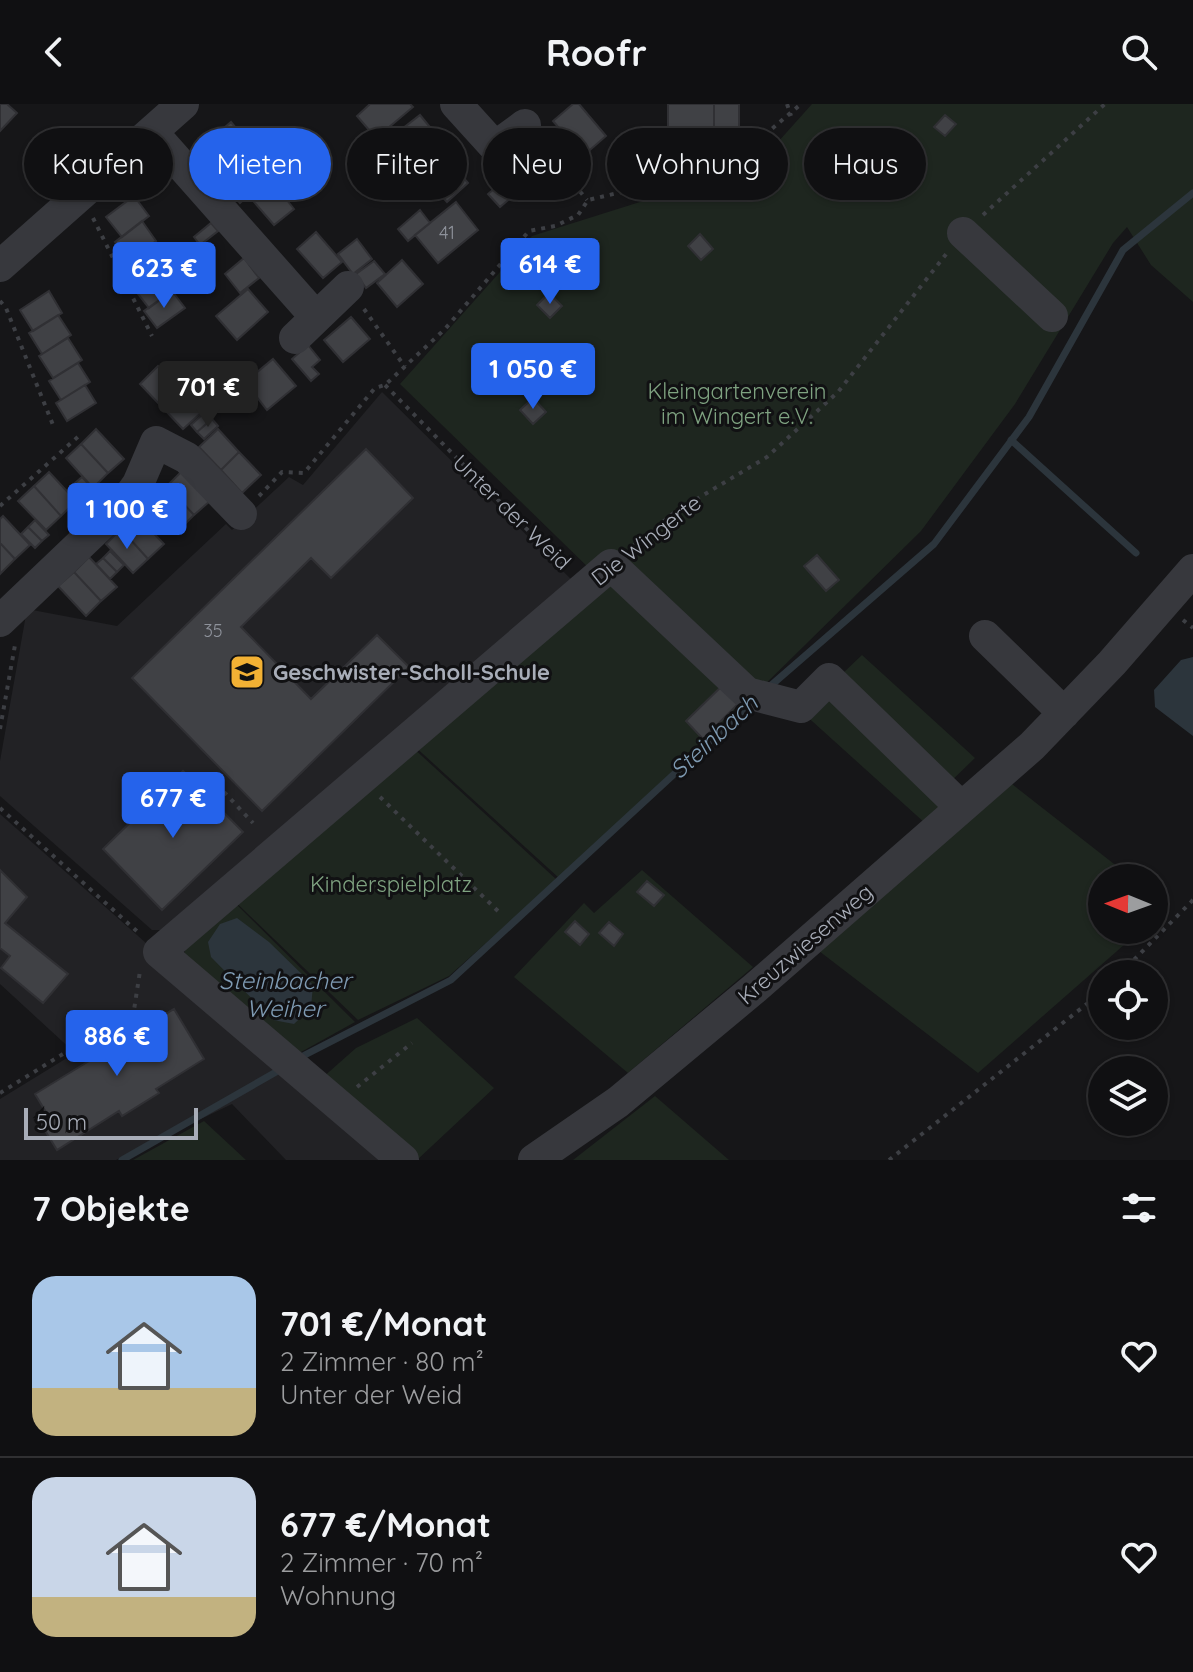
<!DOCTYPE html>
<html lang="de">
<meta charset="utf-8">
<style>
body{margin:0;font-family:Quicksand,sans-serif;background:#19191b;color:#f1f3f6;height:100vh;display:flex;flex-direction:column;font-size:30px;white-space:nowrap}
*{box-sizing:border-box;margin:0}
p{font-size:26px;color:#9c9d9f}
.icon{flex:none;width:44px;height:44px;fill:none;stroke:currentColor;stroke-width:2;stroke-linecap:round;stroke-linejoin:round}
.map{position:relative;height:1056px;overflow:hidden}
.sheet{display:flex;flex-direction:column;background:#101012;flex:1}
.sheet>*{flex:none}
.guide{position:absolute;left:24px;top:24px;width:1146px;height:72px;display:flex;gap:16px}
.needle{width:52px;rotate:271deg}
.controls{position:absolute;left:1088px;top:760px;display:grid;gap:16px}
.controls a{display:grid;place-items:center;width:80px;height:80px;border-radius:50%;background:#101012;box-shadow:0 2px 6px #0004,0 0 0 2px #303032;font-size:40px}
.scale{position:absolute;left:24px;bottom:20px;width:174px;box-sizing:border-box;padding-left:8px;border:4px solid #a8adb8;border-top:0;font-size:22px;line-height:28px;white-space:nowrap;color:#a8adb8;-webkit-text-stroke:6px #111113;paint-order:stroke}
.price{position:absolute;translate:-50% -68px;padding:0 18px;border-radius:8px;background:#2563eb;color:#fff;font-size:26px;line-height:52px;filter:drop-shadow(0 2px 4px #0008)}
.price::after{content:'';position:absolute;left:50%;top:48px;width:24px;height:18px;margin-left:-12px;background:inherit;clip-path:polygon(0 0,100% 0,50% 100%)}
.price.on{background:#222;color:#fff}
ul{padding:0;list-style:none}
li{display:flex;align-items:center;gap:24px;height:200px;padding:0 32px}
li+li{border-top:2px solid #303032}
li span{display:grid;place-items:center;flex:none;width:224px;height:160px;border-radius:24px;color:#555}
li>.icon{margin-inline-start:auto}
span .icon{width:96px;height:96px;fill:#fffc;stroke-width:1}
li b{font-size:34px}
h2{display:flex;justify-content:space-between;align-items:center;height:96px;padding:0 32px;font-size:34px}
.tag{padding:0 28px;border-radius:36px;background:#101012;box-shadow:0 2px 6px #0004,0 0 0 2px #303032;font-size:28px;line-height:72px}
.tag.on{background:#2563eb;color:#fff}
header{display:flex;justify-content:space-between;align-items:center;height:104px;padding:0 32px;background:#101012;font-size:36px;font-weight:800}
.map>svg:first-child{display:block}
.built{fill:#222225}
.green{fill:#1e261f}
.water{fill:#2c353c}
.lines{fill:none;stroke-linecap:round;stroke-linejoin:round}
.stream{stroke:#2c353c;stroke-width:7}
.building{fill:#404145;stroke:#303034;stroke-width:2}
.path{stroke:#3d3f44;stroke-width:4;stroke-dasharray:4 6;stroke-linecap:butt}
.minor{stroke:#37383d;stroke-width:32}
.labels{text-anchor:middle;stroke-width:6;stroke-linejoin:round;paint-order:stroke}
.number-label{font-size:18px;fill:#8e929b}
.park-label{font-size:22px;fill:#7fa381;stroke:#111113}
.street-label{font-size:22px;fill:#a8adb8;stroke:#111113}
.poi-label{font-size:22px;font-weight:bold;fill:#a8adb8;stroke:#111113;text-anchor:start}
.water-label{font-size:24px;font-style:italic;fill:#7f9bb3;stroke:#111113}
</style>
<header><svg class="icon" aria-label="back" viewBox="0 0 24 24"><path d="M15 5l-7 7 7 7"/></svg>Roofr<svg class="icon" aria-label="search" viewBox="0 0 24 24"><circle cx="10" cy="10" r="6"/><path d="M15 15l6 6"/></svg></header>
<div class="map">
<svg width="1193" height="1056" viewBox="0 0 1193 1056">
<rect width="100%" height="100%" fill="#161618"/>
<path class="built" d="M382,288L579,483L173,826H152L0,692V657L27,505L117,522L226,420L232,426L289,373L303,381Z
M0,710L232,915L391,1056H286L232,1000L116,1056H0V995L75,949L0,880Z"/>
<path class="green" d="M812,0H1193V198L1151,161L1127,123L1113,139L1015,300L921,427L753,592L559,774L400,629L595,470L400,280L532,132L697,80L769,48Z
M862,551L975,654L943,685L954,697L926,720L802,608Z
M398,630L557,776L449,872L358,916L222,785Z
M1012,680L1132,774H1102V826H1141L978,969L819,847Z
M642,766L753,863L628,969L514,873L584,799L594,809Z
M231,795L355,918L292,953L181,863L188,834Z
M417,914L494,984L417,1056L321,975L356,944Z
M655,992L729,1056H573Z
M204,1017L246,1056H133Z"/>
<path class="water" d="M1193,553V632L1155,603L1154,586L1181,556Z
M237,814L269,838L313,881L311,904L294,920L273,916L211,853L208,838L220,820Z"/>
<g class="lines">
<path class="stream" d="M1011,336L1136,449
M768,584L934,440L1029,313L1123,146L1193,89
M297,955L451,876L750,600
M122,1056L283,964"/>
</g>
<path class="building" d="M0,0H7L17,9L0,27Z
M370,0H410L413,3L376,34L357,12Z
M573,0H579L606,32L583,52L553,17Z
M668,0H714V30H679V47H668Z
M714,0H739V24H714Z
M420,11L429,22L412,37L402,25Z
M945,11L956,20L945,32L934,23Z
M231,18L257,50L231,71L205,40Z
M428,30L448,53L412,83L393,61Z
M570,36L581,50L568,61L556,48Z
M532,39L553,63L518,93L498,69Z
M448,53L460,67L445,80L433,66Z
M239,70L253,87L240,99L225,82Z
M462,72L468,79L447,98L440,90Z
M501,79L513,92L500,103L488,90Z
M275,81L294,105L274,121L254,98Z
M134,92L149,112L122,133L106,113Z
M456,98L478,126L438,159L415,131Z
M420,106L430,119L408,137L398,125Z
M142,117L156,137L129,157L115,138Z
M211,119L218,127L200,141L194,133Z
M316,128L342,158L323,174L297,145Z
M700,130L713,145L701,156L688,142Z
M357,135L372,155L353,170L338,150Z
M152,140L168,162L140,182L125,161Z
M244,154L259,174L240,189L225,170Z
M402,156L423,180L397,203L377,179Z
M374,157L385,170L366,184L356,170Z
M163,166L176,184L149,204L135,186Z
M248,185L268,208L237,236L216,212Z
M49,187L62,209L33,227L20,206Z
M172,187L185,204L157,224L144,207Z
M549,189L562,202L550,214L537,201Z
M58,211L71,231L42,250L29,229Z
M351,213L370,235L343,258L324,236Z
M68,234L82,256L53,274L39,252Z
M308,241L320,256L312,263L319,270L311,277L292,255Z
M273,255L296,282L267,306L245,278Z
M78,259L90,278L61,296L49,277Z
M158,262L180,285L162,303L140,280Z
M85,281L96,299L67,317L56,299Z
M180,285L202,308L183,325L162,303Z
M533,294L546,308L533,320L520,306Z
M205,308L212,315L197,328L191,321Z
M212,315L218,322L204,335L197,328Z
M96,325L124,355L108,369L81,340Z
M218,325L239,348L221,366L199,343Z
M81,340L108,369L93,384L66,354Z
M366,345L413,394L331,474L311,454L241,523L311,595L377,531L409,563L262,707L132,574Z
M239,348L261,371L242,389L221,366Z
M182,367L210,397L194,411L167,382Z
M49,368L76,397L61,412L34,382Z
M82,373L95,387L88,394L75,379Z
M75,379L88,394L81,400L68,386Z
M34,382L61,412L46,426L18,397Z
M167,382L194,411L179,426L152,396Z
M157,403L170,417L163,424L150,410Z
M150,410L163,424L156,431L143,417Z
M136,411L164,440L148,455L121,425Z
M3,412L30,441L15,455L0,439V415Z
M35,416L49,431L42,437L28,423Z
M28,423L42,437L35,444L21,430Z
M121,425L148,455L133,469L106,440Z
M0,439L15,455L0,470Z
M110,447L124,461L117,468L103,454Z
M817,451L839,476L826,487L804,462Z
M89,453L117,483L101,497L74,468Z
M103,454L117,468L110,475L96,460Z
M74,468L101,497L86,512L58,482Z
M727,577L743,595L703,635L686,617Z
M183,667L243,728L162,806L103,745Z
M0,766L27,793L5,819L68,870L43,899L1,864L10,852L0,844Z
M647,777L664,791L654,802L637,788Z
M575,817L589,830L580,841L565,828Z
M609,818L623,830L614,842L599,829Z
M174,905L204,955L156,985L159,989L122,1012L119,1007L57,1046L38,1015L47,1010L35,990L89,957L85,951L119,930L123,936Z"/>
<g class="lines">
<path class="path" d="M787,0L791,12
M542,41L587,96
M983,111L1105,0
M93,114L152,232
M0,197L6,204L53,321
M364,205L405,263
M385,281L566,465
M259,392L282,368L304,369L375,284L385,281L445,225L529,127L555,122L578,111L588,96L727,63L801,0
M0,402L80,331
M632,443L675,408L767,353L838,288L947,149
M1183,516L1193,524
M0,625L15,541
M224,688L253,719
M380,693L499,808
M0,704L140,830
M1120,870L1193,796
M357,983L412,939
M0,989L134,906L140,867
M889,1056L1102,888"/>
<path class="minor" d="M456,0L495,43L525,21
M152,28L315,212
M963,129L1052,212
M0,162L183,0
M295,234L348,183
M0,517L126,397L138,380L156,338L187,354L241,410
M985,532L1064,609
M403,1056L159,848L611,461L747,589L801,603L829,575L961,703
M534,1056L618,998L755,884L1032,642L1112,559L1193,466"/>
</g>
<defs>
<symbol id="school-square" viewBox="-11 -11 22 22"><rect x="-9" y="-9" width="18" height="18" rx="4" fill="#f2b134" stroke="#111113"/><path d="M0-5L7-2L0 1L-7-2ZM-4 1L0 2.5L4 1V4Q0 6-4 4Z" fill="#111"/></symbol>
</defs>
<g fill-rule="evenodd">
<use href="#school-square" x="227" y="548" width="40" height="40"/>
</g>
<g class="labels">
<g class="number-label">
<text x="447" y="135">41</text>
<text x="213" y="533">35</text>
</g>
<g class="park-label">
<text x="737" y="295">Kleingartenverein<tspan x="737" dy="25">im Wingert e.V.</tspan></text>
<text x="391" y="788">Kinderspielplatz</text>
</g>
<g class="street-label">
<text transform="translate(512 408) rotate(44)" y="8">Unter der Weid</text>
<text transform="translate(646 436) rotate(-38)" y="8">Die Wingerte</text>
<text transform="translate(805 840) rotate(-41)" y="8">Kreuzwiesenweg</text>
</g>
<g class="poi-label">
<text x="273" y="576">Geschwister-Scholl-Schule</text>
</g>
<g class="water-label">
<text transform="translate(714 633) rotate(-43)" y="8">Steinbach</text>
<text x="285" y="885">Steinbacher<tspan x="285" dy="28">Weiher</tspan></text>
</g>
</g>
</svg>
<div class="controls">
<a><svg class="needle" viewBox="-14 -14 28 28"><path d="M0-13l5 13h-10z" fill="#e53935"/><path d="M0 13l5-13h-10z" fill="#9c9d9f"/></svg></a>
<a><svg class="icon" aria-label="locate" viewBox="0 0 24 24"><circle cx="12" cy="12" r="6"/><path d="M12 2v4M12 18v4M2 12h4M18 12h4"/></svg></a>
<a><svg class="icon" aria-label="layers" viewBox="0 0 24 24"><path d="M12 4l9 5-9 5-9-5zM3 14l9 5 9-5"/></svg></a>
</div>
<div class="scale">50 m</div>
<b class="price" style="left:550px;top:202px">614 €</b>
<b class="price" style="left:164px;top:206px">623 €</b>
<b class="price" style="left:533px;top:307px">1 050 €</b>
<b class="price on" style="left:208px;top:325px">701 €</b>
<b class="price" style="left:127px;top:447px">1 100 €</b>
<b class="price" style="left:173px;top:736px">677 €</b>
<b class="price" style="left:117px;top:974px">886 €</b>
<div class="guide">
<a class="tag">Kaufen</a>
<a class="tag on">Mieten</a>
<a class="tag">Filter</a>
<a class="tag">Neu</a>
<a class="tag">Wohnung</a>
<a class="tag">Haus</a>
</div>
</div>
<section class="sheet">
<h2>7 Objekte<svg class="icon" aria-label="filters" viewBox="0 0 24 24"><path d="M4 7h16M4 17h16"/><circle cx="9" cy="7" r="2"/><circle cx="15" cy="17" r="2"/></svg></h2>
<ul>
<li><span style="background:linear-gradient(#a9c7e8 70%,#c2b280 0)"><svg class="icon" aria-label="home" viewBox="0 0 24 24"><path d="M3 11l9-7 9 7M6 9v11h12V9"/></svg></span><div><b>701 €/Monat</b><p>2 Zimmer · 80 m²</p><p>Unter der Weid</p></div><svg class="icon" aria-label="heart" viewBox="0 0 24 24"><path d="M12 20l-8-8c-3-5 5-10 8-4 3-6 11-1 8 4z"/></svg></li>
<li><span style="background:linear-gradient(#c9d6e8 75%,#c2b280 0)"><svg class="icon" aria-label="home" viewBox="0 0 24 24"><path d="M3 11l9-7 9 7M6 9v11h12V9"/></svg></span><div><b>677 €/Monat</b><p>2 Zimmer · 70 m²</p><p>Wohnung</p></div><svg class="icon" aria-label="heart" viewBox="0 0 24 24"><path d="M12 20l-8-8c-3-5 5-10 8-4 3-6 11-1 8 4z"/></svg></li>
</ul>
</section>
